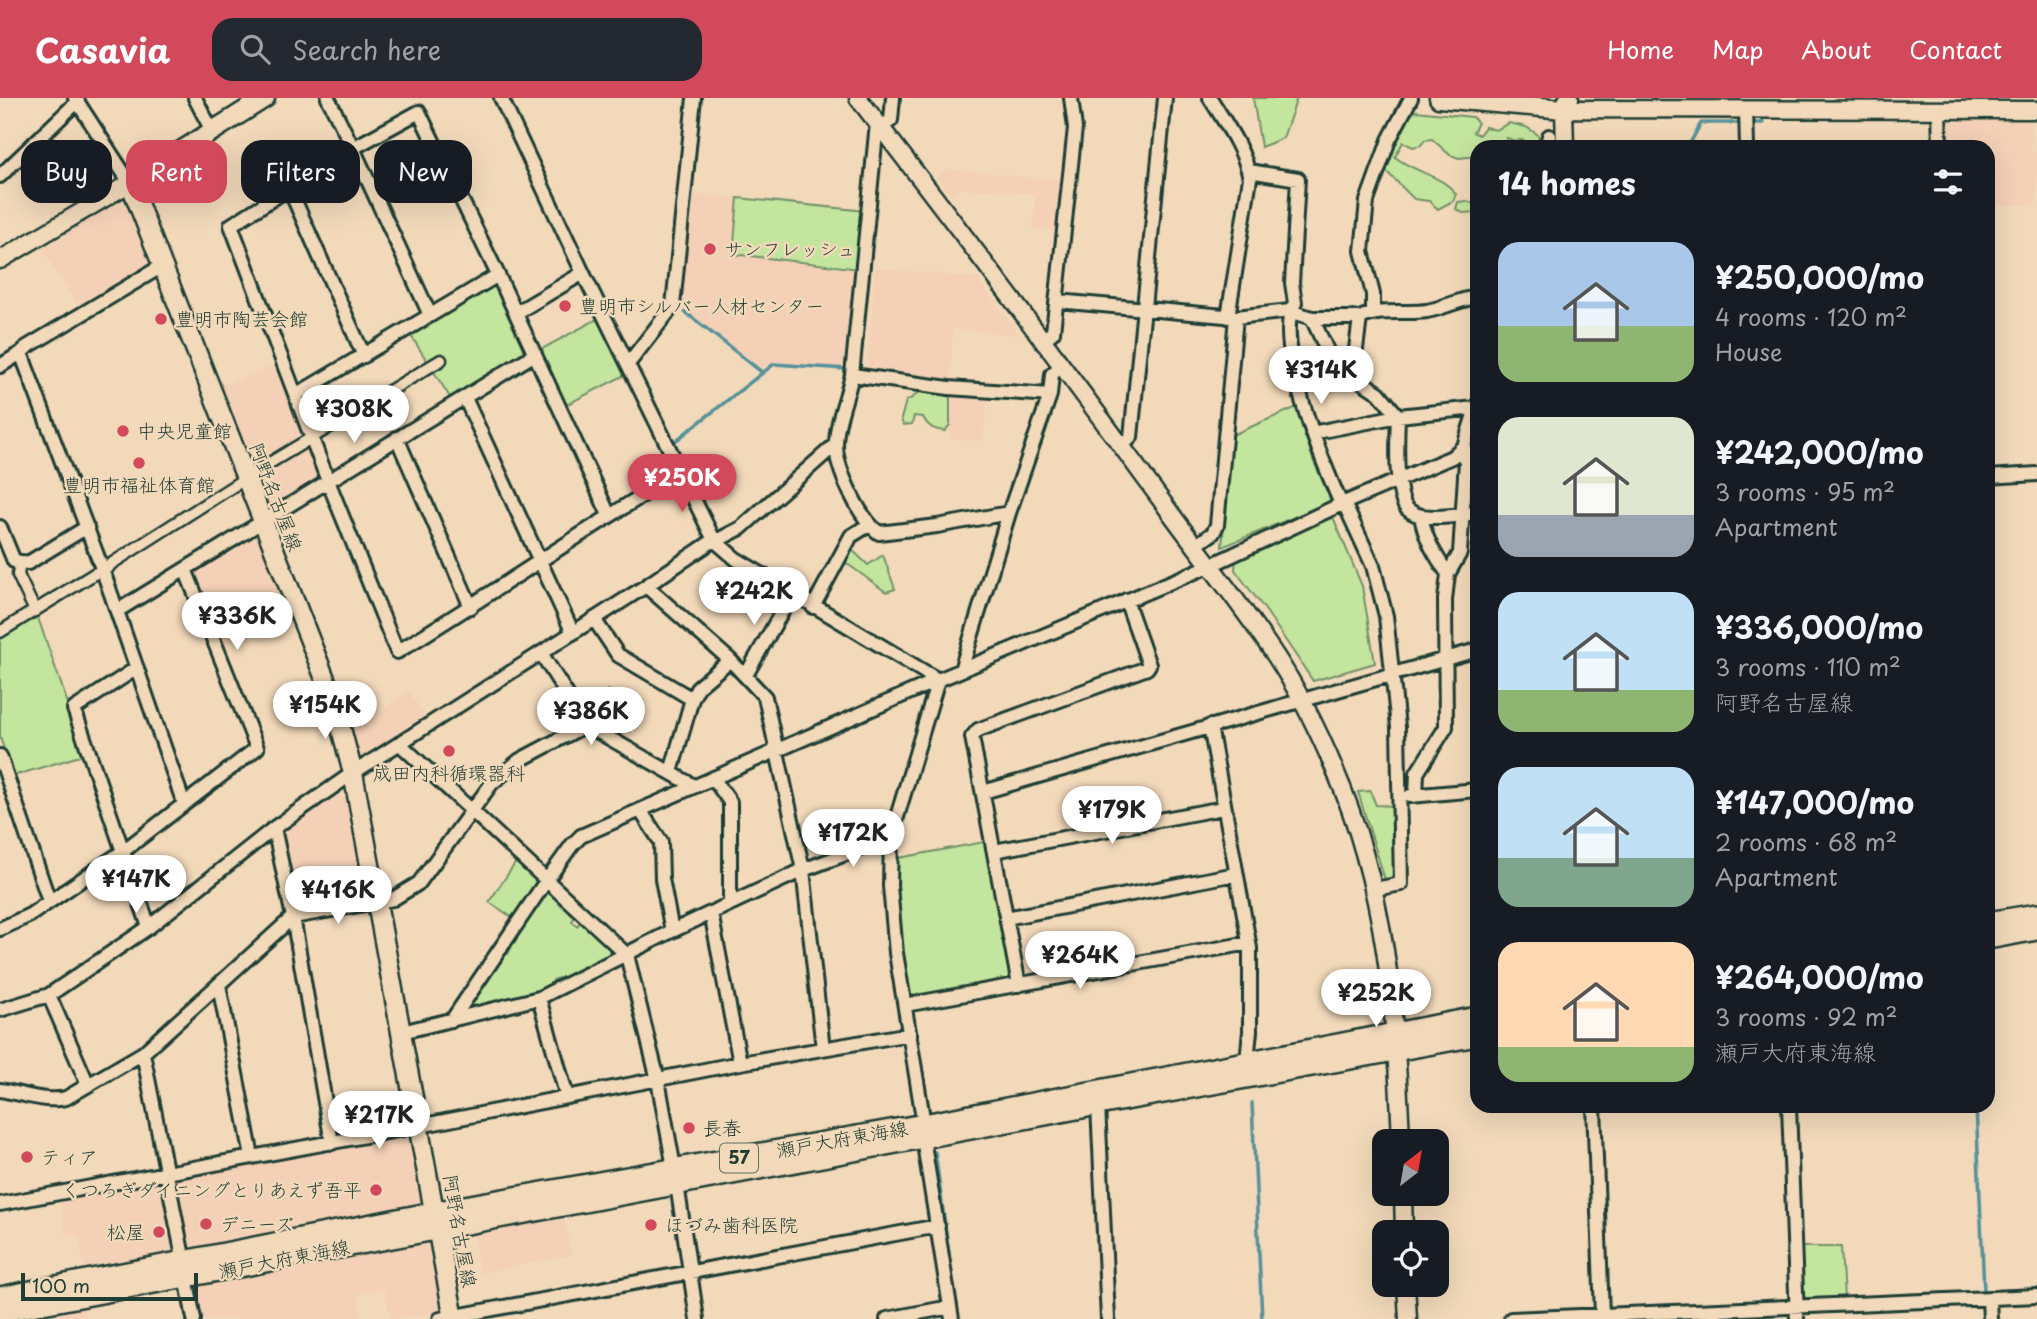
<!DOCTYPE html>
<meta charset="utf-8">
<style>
body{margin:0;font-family:"Playpen Sans","Klee One",sans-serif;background:#242831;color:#f1f3f6;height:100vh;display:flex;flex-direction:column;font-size:26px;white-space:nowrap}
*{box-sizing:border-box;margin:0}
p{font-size:23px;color:#9ea1a6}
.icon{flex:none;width:38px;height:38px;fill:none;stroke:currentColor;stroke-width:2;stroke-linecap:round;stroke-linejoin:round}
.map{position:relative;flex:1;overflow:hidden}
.side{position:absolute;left:1470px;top:42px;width:525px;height:973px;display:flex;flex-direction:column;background:#171b24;border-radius:21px;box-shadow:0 7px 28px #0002}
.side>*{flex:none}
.hud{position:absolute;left:21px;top:42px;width:665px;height:63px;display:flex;gap:14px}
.needle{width:46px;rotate:31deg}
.buttons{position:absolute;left:1372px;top:1031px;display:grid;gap:14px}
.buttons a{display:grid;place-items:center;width:77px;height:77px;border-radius:14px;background:#171b24;box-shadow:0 7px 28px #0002;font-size:35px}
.scale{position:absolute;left:21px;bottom:18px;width:177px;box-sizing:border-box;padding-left:7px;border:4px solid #1f3d34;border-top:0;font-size:19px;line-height:24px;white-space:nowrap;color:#1f3d34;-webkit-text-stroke:5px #f2d9ba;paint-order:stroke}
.price{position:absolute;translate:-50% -60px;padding:0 16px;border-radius:24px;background:#fff;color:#222;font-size:23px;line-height:46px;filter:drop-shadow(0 2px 4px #0008)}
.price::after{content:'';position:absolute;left:50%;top:42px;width:21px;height:16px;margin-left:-10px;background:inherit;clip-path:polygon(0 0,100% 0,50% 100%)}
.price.selected{background:#d1495b;color:#fff}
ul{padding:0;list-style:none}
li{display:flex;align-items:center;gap:21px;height:175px;padding:0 28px}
li span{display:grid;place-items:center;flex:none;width:196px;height:140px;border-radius:21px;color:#555}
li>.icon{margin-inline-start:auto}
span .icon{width:84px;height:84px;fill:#fffc;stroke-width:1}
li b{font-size:30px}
h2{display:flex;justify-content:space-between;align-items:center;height:84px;padding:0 28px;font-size:30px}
.chip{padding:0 24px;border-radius:21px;background:#171b24;box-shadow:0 7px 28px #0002;font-size:24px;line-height:63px}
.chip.selected{background:#d1495b;color:#fff}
header{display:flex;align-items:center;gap:42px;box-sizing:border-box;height:98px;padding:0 35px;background:#d1495b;color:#fff}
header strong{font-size:33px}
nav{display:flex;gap:38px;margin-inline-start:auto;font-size:24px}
.search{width:490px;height:63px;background:#242831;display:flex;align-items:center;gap:18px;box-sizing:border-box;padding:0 24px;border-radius:21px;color:#9ea1a6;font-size:26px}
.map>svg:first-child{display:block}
.built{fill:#f3d0b6}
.green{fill:#c4e59e;stroke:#729169;stroke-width:2}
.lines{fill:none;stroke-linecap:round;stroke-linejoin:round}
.stream{stroke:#579199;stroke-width:3.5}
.pedestrian-casing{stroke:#1f3d34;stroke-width:15}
.minor-casing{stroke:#1f3d34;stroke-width:18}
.tertiary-casing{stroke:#1f3d34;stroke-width:21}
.secondary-casing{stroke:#1f3d34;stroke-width:23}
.primary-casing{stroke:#1f3d34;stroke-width:24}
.pedestrian{stroke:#f2d9ba;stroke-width:10}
.minor{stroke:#f2d9ba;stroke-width:12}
.tertiary{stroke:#f2d9ba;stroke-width:16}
.secondary{stroke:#f2d9ba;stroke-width:18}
.primary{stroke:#f2d9ba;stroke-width:19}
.poi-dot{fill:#d1495b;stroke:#f2d9ba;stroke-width:2.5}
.labels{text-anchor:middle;stroke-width:5;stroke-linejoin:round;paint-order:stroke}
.shield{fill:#f2d9ba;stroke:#5e6c5c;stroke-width:2}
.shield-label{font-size:18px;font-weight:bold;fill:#1f3d34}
.poi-label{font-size:19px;fill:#1f3d34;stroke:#f2d9ba;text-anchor:start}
.street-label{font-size:19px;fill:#1f3d34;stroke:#f2d9ba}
</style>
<header>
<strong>Casavia</strong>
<div class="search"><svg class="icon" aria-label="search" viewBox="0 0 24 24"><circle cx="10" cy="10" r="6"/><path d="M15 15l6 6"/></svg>Search here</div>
<nav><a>Home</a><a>Map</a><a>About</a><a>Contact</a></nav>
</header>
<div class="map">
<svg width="2037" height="1221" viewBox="0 0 2037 1221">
<rect width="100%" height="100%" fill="#f2d9ba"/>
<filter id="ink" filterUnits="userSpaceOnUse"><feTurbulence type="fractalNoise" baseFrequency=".0143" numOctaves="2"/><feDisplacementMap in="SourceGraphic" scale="14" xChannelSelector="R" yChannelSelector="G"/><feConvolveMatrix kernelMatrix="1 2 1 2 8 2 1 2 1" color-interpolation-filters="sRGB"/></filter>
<g filter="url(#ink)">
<path class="built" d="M1942,21H2030L2031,53L2037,54V106L1988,108V49H1943Z
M947,71L1064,83L1060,133L1033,131L1036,96L960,90L951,97L937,79Z
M690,96L738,100L733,156L860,171L850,270L774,265L763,273L687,214L680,211Z
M115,106L128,111L149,165L80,211L42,151Z
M875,170L977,180L1019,237L953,231L950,284L867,277Z
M277,267L304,336L303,341L252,370L221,288Z
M954,294L988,297L983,343L950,340Z
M307,351L310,352L319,373L316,382L275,408L266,405L258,386L281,372L279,368Z
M250,439L259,443L279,497L245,511L255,536L222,549L193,478L196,473Z
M409,594L428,622L367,660L360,657L353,631Z
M339,697L348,701L365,798L362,803L300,813L294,809L283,732Z
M406,1038L410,1040L422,1100L417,1108L186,1151L174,1085L177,1082Z
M160,1085L163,1087L176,1153L85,1170L78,1135L66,1137L60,1103Z
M564,1120L571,1157L480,1175L473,1137Z
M424,1146L431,1151L443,1212L441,1214L391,1221L384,1190L357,1196L362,1221H197L191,1190Z
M84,1210L86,1221H26L36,1219Z"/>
<path class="green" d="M1253,0H1297L1283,40L1261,49Z
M1416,13L1472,19L1478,25L1473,34L1479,37L1485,29L1496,32L1509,25L1526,29L1537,36L1541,43L1538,47L1521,42L1515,43L1507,40L1501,49H1477V58L1459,60L1450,57L1432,41L1425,42L1421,47L1413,49L1403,44L1395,59C1415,75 1442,77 1456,96L1453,103L1438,111L1429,103L1414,101L1385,72C1385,56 1402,21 1416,13Z
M738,100L866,113L860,171L733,156Z
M1467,103L1477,107V114L1463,115L1456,111L1458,104Z
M489,186L495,189L524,251L522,258L451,301L410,236Z
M599,220L627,276L566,307L540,252Z
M928,290L950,299V327L945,333C934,332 928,329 923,319L914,318L912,326L903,327L901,321L906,303C915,300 919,291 928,290Z
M1297,309L1313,362L1333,403L1222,449L1232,337Z
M1333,419L1362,488L1375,565L1313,583L1266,513L1235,472L1236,460Z
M848,448L868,467L883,457L895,491L886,494L842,462Z
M37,517L68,606L67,610L83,657L13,678L0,639V540Z
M608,592L633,607L615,637L590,623L581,610Z
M1370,693L1376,707L1395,708L1397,782L1386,785L1358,694Z
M984,744L989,747L1013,877L1010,882L913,900L908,897C905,872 887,776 899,760Z
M516,764L537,782V788L515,821L489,804Z
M545,795H552L576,817L572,823L577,828L582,822L610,849L608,860L560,885L558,880L553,882L555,888L539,895L472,910L467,904L503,853L508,856L511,850L507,848Z
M1799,1149H1841L1844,1201L1805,1202L1801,1198Z"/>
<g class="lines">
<path class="stream" d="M885,1V0
M1753,25H1763L1762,22
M1688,49L1701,25H1739
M870,155L880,56
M685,214L763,275
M674,344L774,266L846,271
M905,951L916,1012
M1252,1005L1262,1221
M1976,1008L1984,1192
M935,1054L954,1193
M937,1168L942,1202"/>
<defs>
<path id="pedestrian" d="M253,375L441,262
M20,465L18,477L35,513
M0,534L94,476L108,470L111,466L238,385"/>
<path id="minor" d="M75,0L130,85
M195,0L212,33
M328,0L353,50L430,217
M501,0L583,175L714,442L736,461L938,582
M1210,0C1226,26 1244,51 1250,80L1228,219
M1746,10L1747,49
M1939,11L1940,49
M877,25L852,277C847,300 836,324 836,347C836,371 860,421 879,435L937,428L1009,415
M881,30L891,22L893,0
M1546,49L1549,38
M1249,73L1298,81L1292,185L1295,205C1271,241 1324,367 1341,406
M0,78L78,3
M290,92L364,258
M1477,199C1460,201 1444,210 1427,213C1404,216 1381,210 1360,220L1356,251L1349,270L1350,276L1379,295L1398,318C1397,341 1395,386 1404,406C1406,412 1415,417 1422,418C1439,421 1460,417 1477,415
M1057,203L1236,219L1290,213L1312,220H1360
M1373,213V196L1362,153L1367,103L1389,42L1411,0
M516,215L583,175
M1312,220L1331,261L1349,270
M1042,243L1053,234L1075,30L1071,0
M21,255L27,249L162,168
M628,266L673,208L694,0
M0,268L21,255L103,473L184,706
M852,277L949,290L1050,297
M296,297L498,177
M465,300L573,535
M1312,335L1398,318L1476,310
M397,340L471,509
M1122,348L1131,339L1165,0
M1460,353L1477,357
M1988,379L2037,376
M1344,405L1373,468L1386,518L1398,629L1401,786L1375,791
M609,417L498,177L419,14L353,50L231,127L328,383L397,554C492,496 584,432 679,375
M1421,418C1425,441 1435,457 1448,476
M0,429L14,463L28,465L87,429
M716,443L741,430L836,346
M1195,448L1213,435L1217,427L1236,219
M646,488L730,562L765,599L803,772L823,951
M813,509L851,438L869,427
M117,513L535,256
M594,521L618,557L692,601L698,589L730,562
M541,555L586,627L694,688
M137,570L74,611L149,829
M961,572L1009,415L1050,297L1052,276L1061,268
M746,577L792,496
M1210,628L1250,850V933L1247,963
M400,646L627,857L658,982L677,1086L697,1221
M0,658L49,803
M671,674L692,601
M713,680L730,704V806
M983,694L1477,552
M1416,697L1417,675L1446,629L1445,502L1448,476L1460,455L1466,363L1460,353
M1410,698L1477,692
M640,712L661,744L662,781L672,833
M274,730L293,819L332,1045
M994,753L1223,710
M711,815L740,965
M1006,820L1236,776
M0,831L30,817L122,754L257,650L185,471
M219,887L252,1059
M1019,887L972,639L978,632L1147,570L1149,567L1126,502
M49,897L88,987
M539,900L567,999
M905,907L1249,845
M0,912L49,897L149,829L274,730L353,675L646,488L714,442
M452,922L546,783L572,747L581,738L938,582L1209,468L1344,405L1452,359L1464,348L1477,307
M402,934L539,900L672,833L803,772L891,739
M143,955L184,1164
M0,992C21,995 46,1005 66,1000L143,955L293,819L393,801L419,785L492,685L520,662L586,627
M1098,1007L1108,1221
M1594,1008L1602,1217
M1789,1008L1797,1221
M924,1026L896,855L890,788L891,739L938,582
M923,1040L952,1221
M0,1106L419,1028L740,965L910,936
M186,1179L194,1221
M1989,1201L1990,1221
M440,1221L938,1128
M887,1221L950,1209
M1511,1221L2037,1198"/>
<path id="tertiary" d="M858,0C962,134 1064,269 1164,406C1201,457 1241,506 1275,557C1298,592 1318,632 1334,670C1386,790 1396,914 1401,1043
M1565,49L1564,11L2037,12
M0,162L130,85
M1403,1096L1404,1134
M1406,1186L1408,1221"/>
<path id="secondary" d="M265,0L130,85L333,601L353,675L454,1221
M1439,0L1564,11L1569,0"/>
<path id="primary" d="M1988,824L2037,816
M1988,841L2037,832
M0,1199L459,1109L924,1026L1477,919
M0,1214L1098,1007L1477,938"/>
</defs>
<use href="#pedestrian" class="pedestrian-casing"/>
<use href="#minor" class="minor-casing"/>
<use href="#tertiary" class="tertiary-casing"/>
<use href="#secondary" class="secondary-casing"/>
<use href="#primary" class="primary-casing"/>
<use href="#pedestrian" class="pedestrian"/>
<use href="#minor" class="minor"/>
<use href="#tertiary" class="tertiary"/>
<use href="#secondary" class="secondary"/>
<use href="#primary" class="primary"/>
</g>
</g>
<g class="poi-dot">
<circle cx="710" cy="151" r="7"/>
<circle cx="565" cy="208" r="7"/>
<circle cx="161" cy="221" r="7"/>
<circle cx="123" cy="333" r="7"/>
<circle cx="139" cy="365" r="7"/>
<circle cx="449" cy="653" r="7"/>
<circle cx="689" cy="1030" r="7"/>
<circle cx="27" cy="1059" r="7"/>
<circle cx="376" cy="1092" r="7"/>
<circle cx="206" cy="1126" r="7"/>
<circle cx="651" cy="1127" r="7"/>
<circle cx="159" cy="1134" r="7"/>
</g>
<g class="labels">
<rect class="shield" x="720" y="1045.5" width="38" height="29" rx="5"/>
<g class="shield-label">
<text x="739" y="1066">57</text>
</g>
<g class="poi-label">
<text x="724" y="158">サンフレッシュ</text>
<text x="579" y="215">豊明市シルバー人材センター</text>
<text x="175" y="228">豊明市陶芸会館</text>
<text x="137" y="340">中央児童館</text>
<text x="139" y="394" text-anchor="middle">豊明市福祉体育館</text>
<text x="449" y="682" text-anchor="middle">成田内科循環器科</text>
<text x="703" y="1037">長春</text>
<text x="41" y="1066">ティア</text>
<text x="362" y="1099" text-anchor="end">くつろぎダイニングとりあえず吾平</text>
<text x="220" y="1133">デニーズ</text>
<text x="665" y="1134">ほづみ歯科医院</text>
<text x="145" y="1141" text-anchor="end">松屋</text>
</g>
<g class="street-label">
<text transform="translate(276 399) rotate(69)" y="7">阿野名古屋線</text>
<text transform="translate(842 1041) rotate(-10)" y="7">瀬戸大府東海線</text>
<text transform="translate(460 1133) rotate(80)" y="7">阿野名古屋線</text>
<text transform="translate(284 1161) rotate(-11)" y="7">瀬戸大府東海線</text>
</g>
</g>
</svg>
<div class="buttons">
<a><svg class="needle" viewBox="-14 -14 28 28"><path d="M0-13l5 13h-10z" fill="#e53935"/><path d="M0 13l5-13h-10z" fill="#9ea1a6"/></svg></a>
<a><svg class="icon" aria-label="locate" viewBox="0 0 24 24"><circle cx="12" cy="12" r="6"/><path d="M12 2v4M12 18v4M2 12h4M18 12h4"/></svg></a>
</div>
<div class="scale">100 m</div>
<b class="price" style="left:1321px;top:308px">¥314K</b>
<b class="price" style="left:354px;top:347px">¥308K</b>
<b class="price selected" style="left:682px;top:416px">¥250K</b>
<b class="price" style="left:754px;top:529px">¥242K</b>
<b class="price" style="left:237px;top:554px">¥336K</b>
<b class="price" style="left:325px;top:643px">¥154K</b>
<b class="price" style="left:591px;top:649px">¥386K</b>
<b class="price" style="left:1112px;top:748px">¥179K</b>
<b class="price" style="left:853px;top:771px">¥172K</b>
<b class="price" style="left:136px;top:817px">¥147K</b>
<b class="price" style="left:338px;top:828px">¥416K</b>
<b class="price" style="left:1080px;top:893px">¥264K</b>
<b class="price" style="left:1376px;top:931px">¥252K</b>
<b class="price" style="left:379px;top:1053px">¥217K</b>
<div class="hud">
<a class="chip">Buy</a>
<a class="chip selected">Rent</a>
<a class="chip">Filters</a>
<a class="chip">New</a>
</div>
<section class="side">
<h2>14 homes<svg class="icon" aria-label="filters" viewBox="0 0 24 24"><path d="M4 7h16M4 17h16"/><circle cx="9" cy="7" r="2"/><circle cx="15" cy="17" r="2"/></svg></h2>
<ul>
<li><span style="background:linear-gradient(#a9c7e8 60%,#8fb573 0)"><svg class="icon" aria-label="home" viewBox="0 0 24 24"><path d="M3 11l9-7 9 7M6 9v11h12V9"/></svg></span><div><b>¥250,000/mo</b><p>4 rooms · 120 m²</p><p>House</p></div></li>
<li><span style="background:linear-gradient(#dfe7d0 70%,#9aa5b1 0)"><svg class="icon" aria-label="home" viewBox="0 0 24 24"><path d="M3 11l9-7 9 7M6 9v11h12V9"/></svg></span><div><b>¥242,000/mo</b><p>3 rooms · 95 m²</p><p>Apartment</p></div></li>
<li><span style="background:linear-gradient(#bfe0f5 70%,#8fb573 0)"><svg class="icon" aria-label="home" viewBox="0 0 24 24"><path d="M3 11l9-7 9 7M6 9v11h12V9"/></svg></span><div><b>¥336,000/mo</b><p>3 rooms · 110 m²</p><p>阿野名古屋線</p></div></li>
<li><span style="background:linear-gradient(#bfe0f5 65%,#7fa58c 0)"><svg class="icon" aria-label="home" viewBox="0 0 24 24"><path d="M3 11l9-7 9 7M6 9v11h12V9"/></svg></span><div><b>¥147,000/mo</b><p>2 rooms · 68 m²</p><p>Apartment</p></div></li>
<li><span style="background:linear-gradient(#ffd9b3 75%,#8fb573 0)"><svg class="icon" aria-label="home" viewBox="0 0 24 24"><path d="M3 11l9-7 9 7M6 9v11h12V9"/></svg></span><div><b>¥264,000/mo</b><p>3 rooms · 92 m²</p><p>瀬戸大府東海線</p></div></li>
</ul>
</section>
</div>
